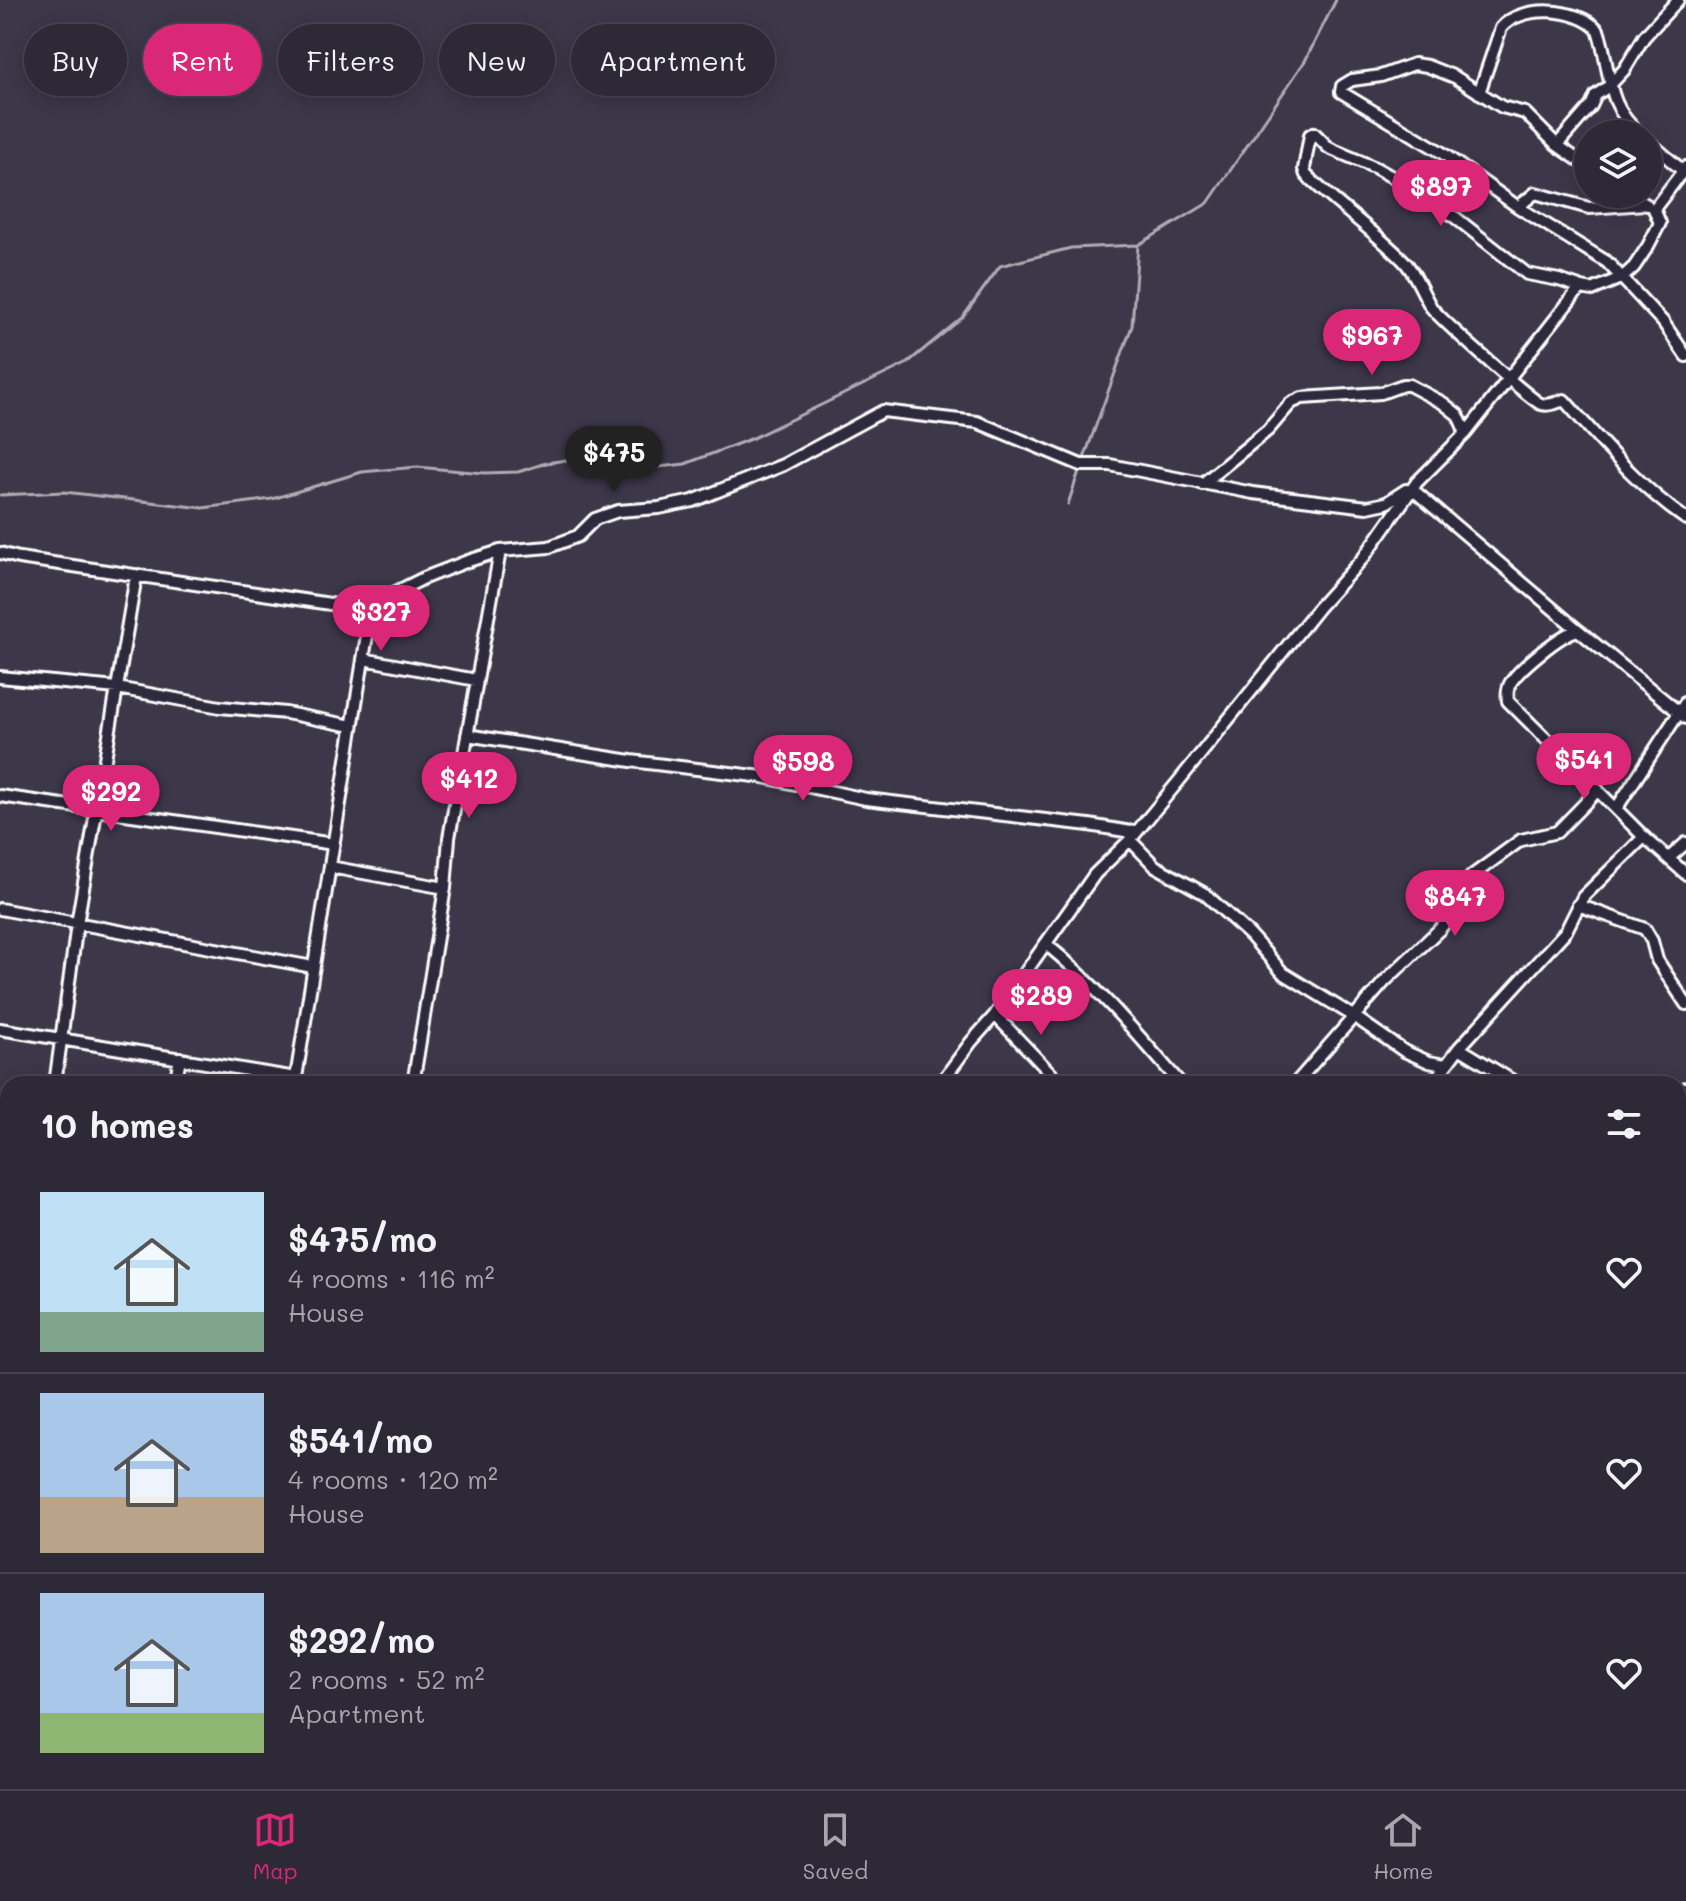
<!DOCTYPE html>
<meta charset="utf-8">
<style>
body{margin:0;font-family:Mali,sans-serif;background:#35313f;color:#f1f3f6;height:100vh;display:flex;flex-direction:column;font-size:30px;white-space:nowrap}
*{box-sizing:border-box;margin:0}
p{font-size:26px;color:#a7a6ad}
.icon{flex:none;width:44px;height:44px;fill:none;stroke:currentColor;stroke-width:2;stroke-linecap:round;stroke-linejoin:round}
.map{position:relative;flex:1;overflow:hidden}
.sheet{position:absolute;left:0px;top:1076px;width:1686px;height:714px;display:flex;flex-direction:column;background:#2d2937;border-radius:24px 24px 0 0;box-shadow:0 4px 20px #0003,0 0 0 2px #484552}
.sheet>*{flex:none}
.guide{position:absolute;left:24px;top:24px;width:800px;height:72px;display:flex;gap:16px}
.controls{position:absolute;left:1574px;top:120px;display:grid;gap:16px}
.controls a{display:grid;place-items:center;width:88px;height:88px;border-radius:50%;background:#2d2937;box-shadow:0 4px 20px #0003,0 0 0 2px #484552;font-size:40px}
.price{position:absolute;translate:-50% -68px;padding:0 18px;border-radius:28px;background:#db2777;color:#fff;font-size:26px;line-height:52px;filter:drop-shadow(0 2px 4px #0008)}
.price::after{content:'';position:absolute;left:50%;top:48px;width:24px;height:18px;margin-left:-12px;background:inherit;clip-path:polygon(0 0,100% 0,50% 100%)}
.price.selected{background:#222;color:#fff}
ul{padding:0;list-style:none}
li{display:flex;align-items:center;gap:24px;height:200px;padding:0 40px}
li+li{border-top:2px solid #484552}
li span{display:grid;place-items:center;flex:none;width:224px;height:160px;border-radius:0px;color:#555}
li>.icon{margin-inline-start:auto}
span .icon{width:96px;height:96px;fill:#fffc;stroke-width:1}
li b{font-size:34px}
h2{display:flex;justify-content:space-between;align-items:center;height:96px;padding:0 40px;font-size:34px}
.pill{padding:0 28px;border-radius:36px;background:#2d2937;box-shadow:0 4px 20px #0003,0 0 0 2px #484552;font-size:28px;line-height:72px}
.pill.selected{background:#db2777;color:#fff}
.tabs{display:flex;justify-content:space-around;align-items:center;height:112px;border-top:2px solid #484552;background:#2d2937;font-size:22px;color:#a7a6ad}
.tabs a{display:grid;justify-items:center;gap:4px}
.tabs .selected{color:#db2777}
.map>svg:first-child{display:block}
.water{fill:#797682;stroke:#afadb4;stroke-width:2}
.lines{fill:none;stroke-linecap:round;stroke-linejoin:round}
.stream{stroke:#afadb4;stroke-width:3}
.street-casing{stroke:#fff;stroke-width:16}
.secondary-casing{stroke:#fff;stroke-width:20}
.street{stroke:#2f2a3d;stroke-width:10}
.secondary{stroke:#2f2a3d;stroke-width:14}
</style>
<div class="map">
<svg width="1686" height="1789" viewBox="0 0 1686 1789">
<rect width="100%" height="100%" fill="#3c3749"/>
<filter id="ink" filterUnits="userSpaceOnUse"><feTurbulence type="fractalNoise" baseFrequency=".0125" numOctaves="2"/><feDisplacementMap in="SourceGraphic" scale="16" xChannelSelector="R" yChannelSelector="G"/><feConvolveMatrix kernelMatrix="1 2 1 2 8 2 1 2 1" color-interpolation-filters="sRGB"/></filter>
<g filter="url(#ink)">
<path class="water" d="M311,1782H642L646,1789H295Z"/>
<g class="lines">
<path class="stream" d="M1083,461L1132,326L1138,245
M0,495L64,492L203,508L272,499L362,472L417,467L484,473L518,472L546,463L580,458L641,469L685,464L753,438L906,364L963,317L1000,266L1071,248L1138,245L1208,203L1305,61L1336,0
M1068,504L1080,468"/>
<defs>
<path id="street" d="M1479,93L1501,28C1521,4 1577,7 1598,30C1612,71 1604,103 1640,134
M1648,141L1683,171
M1557,145L1591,106L1596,95L1609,86L1624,70L1644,37L1678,0
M1588,167L1557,145L1525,113L1502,107L1455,77L1427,66L1414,64L1381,76L1352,80L1342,86L1341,92L1441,152L1518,207L1607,262L1663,322L1686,356
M1628,194L1647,205
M1433,200L1467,171
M1518,207L1535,193L1589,208L1645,204
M1582,288L1559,280L1527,274L1433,200L1376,168L1329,148L1314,133L1310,135L1304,169L1306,175C1337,205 1372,229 1403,260C1416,273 1421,291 1431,307C1438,317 1533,402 1541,404C1549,406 1556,403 1564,400C1602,442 1639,487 1686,519
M1202,484L1268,430L1291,403L1302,398L1381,393L1403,385H1409L1443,403L1458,415L1466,433
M1412,489L1578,630
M0,553L19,558L371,610L295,1084
M371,610L382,599L424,578L468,561L500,551L549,547L578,536L595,519L618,511L659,508L693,501L783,465L883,411L977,422L1081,465H1110L1253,493L1367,507L1386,503L1406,490
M363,659L476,680
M0,677L117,688L220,707L286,713L352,726
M1686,718L1578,630C1561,634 1521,667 1511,682C1507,688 1507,694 1508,701L1644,837L1686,874
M467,735L631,761L763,777L866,799L1089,825L1131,832L1138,830
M0,796L334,844
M1616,809L1686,702
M1130,840L1155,866L1205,894L1250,935L1283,973L1355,1017L1404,1051L1429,1062L1445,1065
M1669,858L1686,843
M330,867L445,888
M1578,905L1645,929L1652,941L1657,960L1686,1004
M0,909L313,967
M1046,944C1096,985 1138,1035 1181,1084
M995,1015L1061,1084
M0,1029L296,1078
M1459,1048L1518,1084
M55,1084L77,924L136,576
M175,1084L180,1058
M413,1084L445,888L449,838L500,551
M940,1084L971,1042L995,1015L1095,874L1130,840L1178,782L1318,608L1364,557L1417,482L1466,433L1575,294L1582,288L1592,290L1623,277L1634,267L1648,246L1660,223L1654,209L1686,167
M1295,1084L1385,981L1441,928L1448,918L1459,890L1473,875L1521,840L1557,832L1598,790
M1432,1084L1459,1048L1566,931L1583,897L1644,837
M1678,1140L1686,1146
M0,1269H8
M1678,1276L1686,1264
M1678,1312L1686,1323
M0,1446L8,1436
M1678,1526L1686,1528
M1678,1552L1686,1545
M0,1570L8,1577
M1678,1638L1686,1645
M1678,1709L1686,1705
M1678,1774L1686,1783
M745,1782L746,1789
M942,1782V1789
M1564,1782L1573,1789
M1347,1789L1352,1782"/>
<path id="secondary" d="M1678,1096L1686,1090
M1331,1782L1333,1789
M11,1789L22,1782"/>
</defs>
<use href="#street" class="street-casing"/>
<use href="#secondary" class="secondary-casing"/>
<use href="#street" class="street"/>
<use href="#secondary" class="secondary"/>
</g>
</g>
</svg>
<div class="controls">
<a><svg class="icon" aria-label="layers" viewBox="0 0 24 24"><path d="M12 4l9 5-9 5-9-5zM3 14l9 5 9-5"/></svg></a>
</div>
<b class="price" style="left:1441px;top:228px">$897</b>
<b class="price" style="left:1372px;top:377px">$967</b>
<b class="price selected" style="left:614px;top:494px">$475</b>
<b class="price" style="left:381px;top:653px">$327</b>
<b class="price" style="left:1584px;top:801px">$541</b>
<b class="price" style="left:803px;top:803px">$598</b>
<b class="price" style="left:469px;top:820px">$412</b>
<b class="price" style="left:111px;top:833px">$292</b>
<b class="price" style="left:1455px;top:938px">$847</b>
<b class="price" style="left:1041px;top:1037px">$289</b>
<div class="guide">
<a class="pill">Buy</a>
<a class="pill selected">Rent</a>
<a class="pill">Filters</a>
<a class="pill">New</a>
<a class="pill">Apartment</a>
</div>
<section class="sheet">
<h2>10 homes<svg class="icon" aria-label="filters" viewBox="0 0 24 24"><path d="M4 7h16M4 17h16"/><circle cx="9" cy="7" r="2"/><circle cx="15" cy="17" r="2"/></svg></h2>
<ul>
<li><span style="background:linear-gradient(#bfe0f5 75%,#7fa58c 0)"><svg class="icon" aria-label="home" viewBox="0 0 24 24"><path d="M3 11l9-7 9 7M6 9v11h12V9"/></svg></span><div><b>$475/mo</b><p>4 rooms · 116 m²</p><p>House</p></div><svg class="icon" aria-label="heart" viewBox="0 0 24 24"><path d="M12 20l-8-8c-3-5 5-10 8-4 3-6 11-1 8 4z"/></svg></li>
<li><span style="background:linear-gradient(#a9c7e8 65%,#b9a48a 0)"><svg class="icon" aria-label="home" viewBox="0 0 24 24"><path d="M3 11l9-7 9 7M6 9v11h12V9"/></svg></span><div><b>$541/mo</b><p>4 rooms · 120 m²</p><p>House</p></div><svg class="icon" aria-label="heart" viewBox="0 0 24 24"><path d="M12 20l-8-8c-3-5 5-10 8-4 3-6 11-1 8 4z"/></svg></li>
<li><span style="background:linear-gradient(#a9c7e8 75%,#8fb573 0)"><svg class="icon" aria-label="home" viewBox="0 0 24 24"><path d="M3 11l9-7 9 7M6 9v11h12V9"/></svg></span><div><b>$292/mo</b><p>2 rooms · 52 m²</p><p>Apartment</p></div><svg class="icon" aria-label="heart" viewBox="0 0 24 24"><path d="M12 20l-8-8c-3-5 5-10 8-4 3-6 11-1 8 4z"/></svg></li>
</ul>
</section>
</div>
<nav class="tabs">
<a class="selected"><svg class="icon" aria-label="map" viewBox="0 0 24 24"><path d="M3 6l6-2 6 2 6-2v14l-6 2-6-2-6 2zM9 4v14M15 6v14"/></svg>Map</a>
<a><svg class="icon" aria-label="saved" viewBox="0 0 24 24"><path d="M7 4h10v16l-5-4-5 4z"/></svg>Saved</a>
<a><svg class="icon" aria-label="home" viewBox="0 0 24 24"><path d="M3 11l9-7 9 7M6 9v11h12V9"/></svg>Home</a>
</nav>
